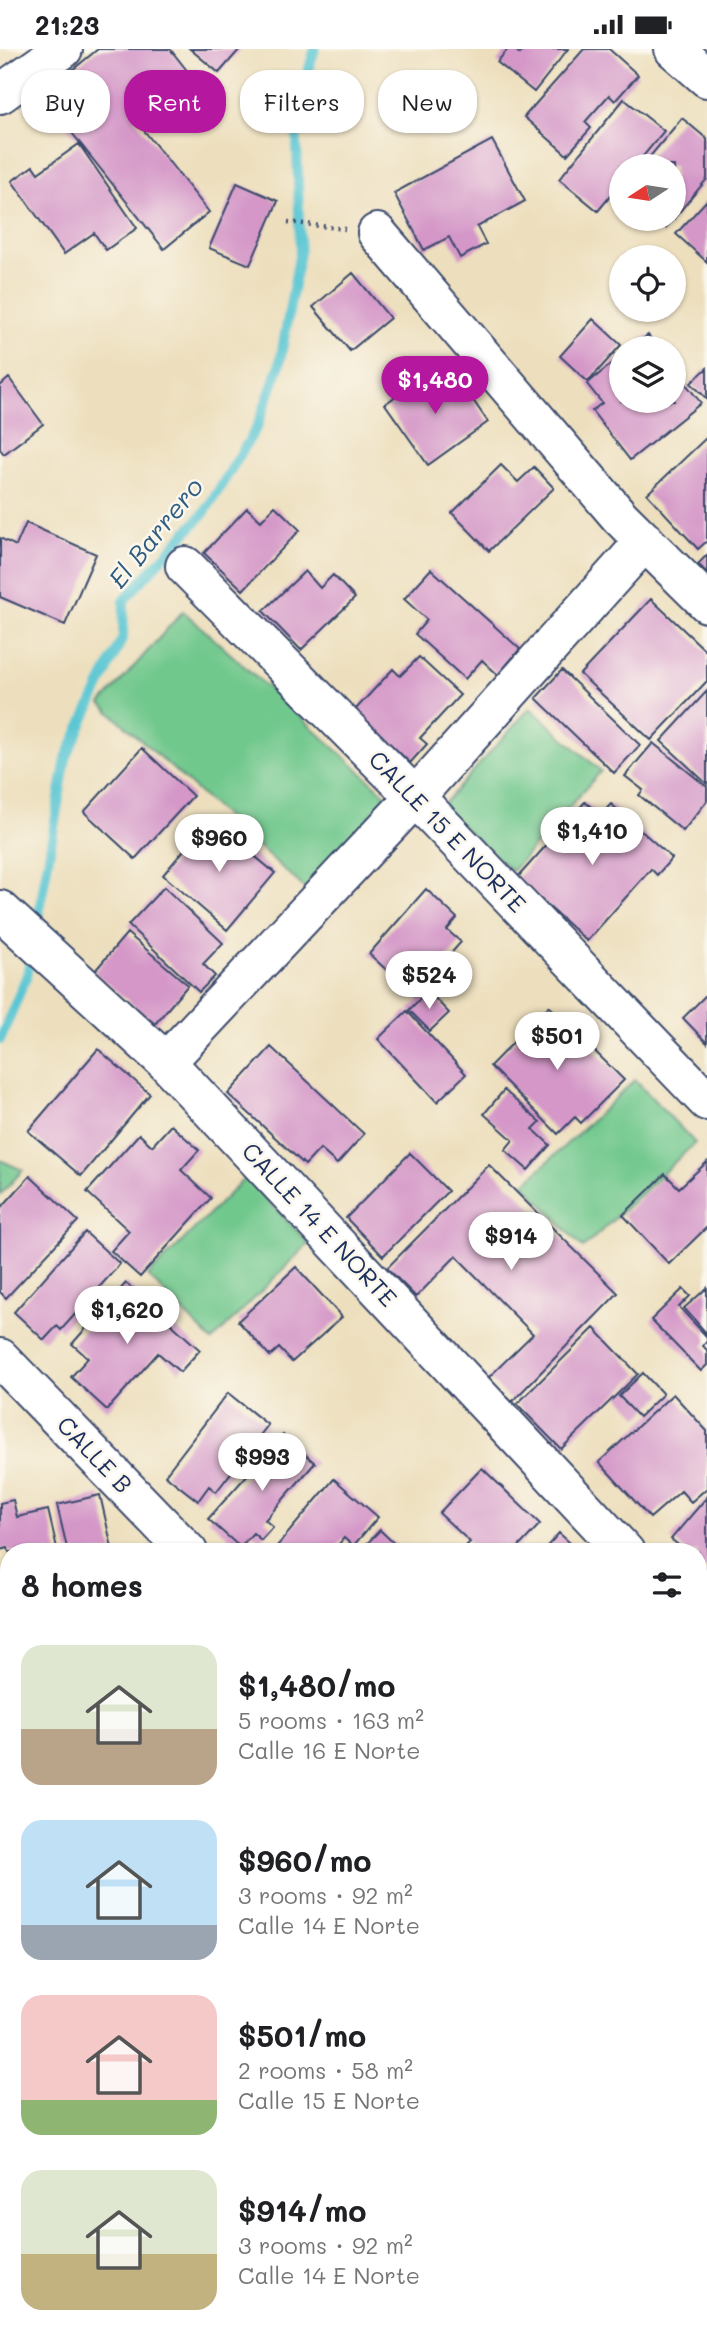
<!DOCTYPE html>
<meta charset="utf-8">
<style>
body{margin:0;font-family:Mali,sans-serif;background:#f6f6f6;color:#202124;height:100vh;display:flex;flex-direction:column;font-size:26px;white-space:nowrap}
*{box-sizing:border-box;margin:0}
p{font-size:23px;color:#757577}
.icon{flex:none;width:38px;height:38px;fill:none;stroke:currentColor;stroke-width:2;stroke-linecap:round;stroke-linejoin:round}
.map{position:relative;flex:1;overflow:hidden}
.panel{position:absolute;left:0px;top:1494px;width:707px;height:800px;display:flex;flex-direction:column;background:#fff;border-radius:28px 28px 0 0;box-shadow:0 2px 5px #0004}
.panel>*{flex:none}
.top-card{position:absolute;left:21px;top:21px;width:665px;height:63px;display:flex;gap:14px}
.needle{width:46px;rotate:258deg}
.controls{position:absolute;left:609px;top:105px;display:grid;gap:14px}
.controls a{display:grid;place-items:center;width:77px;height:77px;border-radius:50%;background:#fff;box-shadow:0 2px 5px #0004;font-size:35px}
.price{position:absolute;translate:-50% -60px;padding:0 16px;border-radius:24px;background:#fff;color:#222;font-size:23px;line-height:46px;filter:drop-shadow(0 2px 4px #0008)}
.price::after{content:'';position:absolute;left:50%;top:42px;width:21px;height:16px;margin-left:-10px;background:inherit;clip-path:polygon(0 0,100% 0,50% 100%)}
.price.on{background:#b5179e;color:#fff}
ul{padding:0;list-style:none}
li{display:flex;align-items:center;gap:21px;height:175px;padding:0 21px}
li span{display:grid;place-items:center;flex:none;width:196px;height:140px;border-radius:21px;color:#555}
li>.icon{margin-inline-start:auto}
span .icon{width:84px;height:84px;fill:#fffc;stroke-width:1}
li b{font-size:30px}
h2{display:flex;justify-content:space-between;align-items:center;height:84px;padding:0 21px;font-size:30px}
.tag{padding:0 24px;border-radius:28px;background:#fff;box-shadow:0 2px 5px #0004;font-size:24px;line-height:63px}
.tag.on{background:#b5179e;color:#fff}
.status{display:flex;justify-content:space-between;align-items:center;height:49px;padding:0 35px;background:#fff;direction:ltr}
.status svg{height:19px;fill:currentColor}
.map>svg:first-child{display:block}
.green{fill:#71c88d;stroke:#467c76;stroke-width:2}
.forest{fill:#5cac78;stroke:#3c6e6b;stroke-width:2}
.lines{fill:none;stroke-linecap:round;stroke-linejoin:round}
.stream{stroke:#5ac6d3;stroke-width:10}
.building{fill:#d497c8}
.minor-casing{stroke:#3a496c;stroke-width:42}
.path{stroke:#3a496c;stroke-width:4.5;stroke-dasharray:2 5;stroke-linecap:butt}
.minor{stroke:#fff;stroke-width:38}
.labels{text-anchor:middle;stroke-width:5;stroke-linejoin:round;paint-order:stroke}
.street-label{font-size:24px;fill:#1b2f5e;stroke:#fbf7ec}
.water-label{font-size:26px;font-style:italic;fill:#2e5c81;stroke:#fbf7ec}
</style>
<div class="status"><b>21:23</b><svg viewBox="0 0 49 12"><path d="M0 12V9h3v3zM5 12V6h3v6zM10 12V3h3v9zM15 12V0h3v12zM26 1h20v11H26zM47 4h2v5h-2z"/></svg></div>
<div class="map">
<svg width="707" height="2293" viewBox="0 0 707 2293">
<rect width="100%" height="100%" fill="#fbf7ec"/>
<filter id="ink" filterUnits="userSpaceOnUse"><feTurbulence type="fractalNoise" baseFrequency=".0143" numOctaves="2"/><feDisplacementMap in="SourceGraphic" scale="14" xChannelSelector="R" yChannelSelector="G"/><feConvolveMatrix kernelMatrix="1 2 1 2 8 2 1 2 1" color-interpolation-filters="sRGB"/></filter>
<filter id="wash" filterUnits="userSpaceOnUse"><feTurbulence type="fractalNoise" baseFrequency=".00686" numOctaves="4" result="noise"/><feDisplacementMap in="SourceGraphic" scale="28" xChannelSelector="R" yChannelSelector="G"/><feGaussianBlur stdDeviation="1.57" result="paint"/><feColorMatrix in="noise" values="0 0 0 0 0 0 0 0 0 0 0 0 0 0 0 0 0 1.4 0 .05"/><feComposite in="paint" operator="in"/></filter>
<g filter="url(#wash)">
<rect width="100%" height="100%" fill="#eddfbd"/>
<path class="green" d="M183,562L392,751L309,843L101,655Z
M530,659L601,722L512,822L441,758Z
M635,1031L695,1094L583,1199L524,1135Z
M0,1111L23,1121L0,1146Z
M245,1129L309,1194L212,1292L148,1227Z
M698,1836L707,1852V1959L698,1961Z"/>
<path class="forest" d="M707,1975V2144L698,2146V1978Z"/>
<g class="lines">
<path class="stream" d="M36,881L66,709L123,588L124,551L205,463L257,378L279,318L300,202L296,59L315,0
M0,991L27,926L32,903"/>
</g>
<g id="blocks">
<path class="building" d="M98,0H170L189,24L134,69L209,163L164,200L42,46Z
M190,0H240L219,24Z
M508,0H514L520,5L524,0H568L534,43L497,13Z
M584,0H609L638,26L615,52L609,46L585,73L591,79L567,106L524,68Z
M624,50L664,82L635,117H621V134L598,162L559,130Z
M682,69L707,90V130L666,179L654,170H674V117H642Z
M492,91L525,152L477,178L486,195L460,209L449,188L424,201L394,144Z
M79,95L137,179L106,201L94,184L64,205L12,132L33,117L38,124Z
M237,134L278,152L250,216L209,199Z
M707,151V213L676,185Z
M353,224L390,269L350,302L313,258Z
M593,270L621,296L588,333L560,307Z
M648,286L658,299H631Z
M621,307V352H674V320L701,354L630,411L592,362L602,354L587,335Z
M707,319V350L691,334Z
M434,320L457,352L468,344L488,373L428,416L385,355Z
M9,329L43,375L4,405L0,400V337Z
M707,388V492L698,500L647,445Z
M501,416L518,433L534,418L554,439L489,502L452,464Z
M275,457L300,481L243,541L204,504L247,459L261,472Z
M26,474L96,505L65,576L0,548V489L16,497Z
M707,506V524L698,515Z
M431,520L520,600L498,626L482,611L465,630L415,585L427,571L404,550Z
M305,522L320,539L333,526L355,549L301,601L263,562Z
M651,550L707,603V632L651,691L580,625Z
M419,608L460,646L420,689L427,695L410,714L355,661L393,620L400,627Z
M562,621L640,696L614,724L536,649Z
M707,642V735L661,692Z
M653,694L707,738V752L683,782L639,746L643,741L625,727Z
M142,699L193,747L135,810L84,763Z
M585,753L601,766L611,755L672,809L657,826L651,820L587,892L517,829Z
M210,770L275,824L227,881L163,826Z
M164,838L223,894L203,915L215,927L199,943L128,876Z
M426,840L457,869L447,881L461,893L414,946L369,905Z
M127,884L188,936L155,975L94,923Z
M428,942L449,964L430,982L409,961Z
M707,945V994L683,969Z
M549,957L624,1031L581,1074L575,1068L558,1085L490,1017Z
M407,962L466,1025L437,1053L378,990Z
M271,998L364,1085L337,1115L320,1100L305,1116L228,1045Z
M98,1000L150,1045L81,1127L28,1082Z
M504,1041L540,1073L533,1080L550,1096L528,1121L505,1101L513,1091L484,1065Z
M171,1076L199,1101L181,1121L211,1149L140,1228L111,1202L129,1182L87,1143L139,1085L152,1097Z
M410,1104L448,1142L383,1207L346,1169Z
M707,1113V1178L669,1215L623,1166L665,1125L679,1139Z
M489,1116L618,1244L512,1353L488,1329L533,1285L456,1207L416,1248L387,1219Z
M30,1127L78,1172L6,1249L0,1243V1160Z
M85,1183L120,1215L61,1281L57,1277L44,1291L14,1263Z
M296,1218L342,1268L292,1313L279,1299L270,1307L238,1272Z
M126,1234L200,1301L180,1323L158,1304L107,1361L71,1328L88,1309L72,1295Z
M707,1239V1285L684,1259Z
M683,1240L690,1247L679,1258L707,1288V1292L703,1297L707,1301V1316L701,1322L651,1271Z
M594,1279L638,1325L561,1400L517,1355Z
M643,1324L663,1345L639,1368L619,1347Z
M228,1344L268,1376L216,1443L209,1437L198,1452L165,1426Z
M673,1345L707,1382V1439L691,1453L681,1442L650,1469L599,1413Z
M283,1386L315,1414L265,1471L273,1478L261,1491L253,1484L240,1498L208,1470Z
M482,1419L540,1475L514,1503H466L463,1500L470,1493L439,1464Z
M334,1430L378,1468L353,1497L344,1489L332,1503H272Z
M100,1446L113,1503H68L57,1456Z
M707,1448V1521L698,1513V1503H687L671,1490Z
M13,1451L17,1468L48,1461L58,1503H9L8,1499L0,1501V1454Z
M380,1481L403,1503H359Z
M559,1484L580,1503H542Z
M9,2180V2278L0,2279V2182Z
M707,2217V2293H619L624,2286H698V2221L703,2224Z
M515,2286H583L584,2293H516Z"/>
</g>
</g>
<g filter="url(#ink)">
<use href="#blocks" fill-opacity="0" stroke="#3a496c" stroke-width="2"/>
<g class="lines">
<defs>
<path id="minor" d="M674,0L707,29
M0,45L63,0
M377,184L620,468L707,554
M185,517L415,748L707,1052
M0,861L166,1013L625,1503
M166,1013L415,748L645,492
M0,1309L188,1503
M698,1581L707,1591
M0,1613L9,1611
M698,1640L707,1627
M698,1794L707,1807
M698,2181L707,2178
M498,2286L499,2293
M235,2293L274,2286"/>
</defs>
<use href="#minor" class="minor-casing"/>
<path class="path" d="M288,173L345,180"/>
<use href="#minor" class="minor"/>
</g>
</g>
<g class="labels">
<g class="street-label">
<text transform="translate(447 783) rotate(46)" y="8">CALLE 15 E NORTE</text>
<text transform="translate(319 1176) rotate(47)" y="8">CALLE 14 E NORTE</text>
<text transform="translate(94 1406) rotate(46)" y="8">CALLE B</text>
</g>
<g class="water-label">
<text transform="translate(156 484) rotate(-51)" y="9">El Barrero</text>
</g>
</g>
</svg>
<div class="controls">
<a><svg class="needle" viewBox="-14 -14 28 28"><path d="M0-13l5 13h-10z" fill="#e53935"/><path d="M0 13l5-13h-10z" fill="#757577"/></svg></a>
<a><svg class="icon" aria-label="locate" viewBox="0 0 24 24"><circle cx="12" cy="12" r="6"/><path d="M12 2v4M12 18v4M2 12h4M18 12h4"/></svg></a>
<a><svg class="icon" aria-label="layers" viewBox="0 0 24 24"><path d="M12 4l9 5-9 5-9-5zM3 14l9 5 9-5"/></svg></a>
</div>
<b class="price on" style="left:435px;top:367px">$1,480</b>
<b class="price" style="left:592px;top:818px">$1,410</b>
<b class="price" style="left:219px;top:825px">$960</b>
<b class="price" style="left:429px;top:962px">$524</b>
<b class="price" style="left:557px;top:1023px">$501</b>
<b class="price" style="left:511px;top:1223px">$914</b>
<b class="price" style="left:127px;top:1297px">$1,620</b>
<b class="price" style="left:262px;top:1444px">$993</b>
<div class="top-card">
<a class="tag">Buy</a>
<a class="tag on">Rent</a>
<a class="tag">Filters</a>
<a class="tag">New</a>
</div>
<section class="panel">
<h2>8 homes<svg class="icon" aria-label="filters" viewBox="0 0 24 24"><path d="M4 7h16M4 17h16"/><circle cx="9" cy="7" r="2"/><circle cx="15" cy="17" r="2"/></svg></h2>
<ul>
<li><span style="background:linear-gradient(#dfe7d0 60%,#b9a48a 0)"><svg class="icon" aria-label="home" viewBox="0 0 24 24"><path d="M3 11l9-7 9 7M6 9v11h12V9"/></svg></span><div><b>$1,480/mo</b><p>5 rooms · 163 m²</p><p>Calle 16 E Norte</p></div></li>
<li><span style="background:linear-gradient(#bfe0f5 75%,#9aa5b1 0)"><svg class="icon" aria-label="home" viewBox="0 0 24 24"><path d="M3 11l9-7 9 7M6 9v11h12V9"/></svg></span><div><b>$960/mo</b><p>3 rooms · 92 m²</p><p>Calle 14 E Norte</p></div></li>
<li><span style="background:linear-gradient(#f6c9c9 75%,#8fb573 0)"><svg class="icon" aria-label="home" viewBox="0 0 24 24"><path d="M3 11l9-7 9 7M6 9v11h12V9"/></svg></span><div><b>$501/mo</b><p>2 rooms · 58 m²</p><p>Calle 15 E Norte</p></div></li>
<li><span style="background:linear-gradient(#dfe7d0 60%,#c2b280 0)"><svg class="icon" aria-label="home" viewBox="0 0 24 24"><path d="M3 11l9-7 9 7M6 9v11h12V9"/></svg></span><div><b>$914/mo</b><p>3 rooms · 92 m²</p><p>Calle 14 E Norte</p></div></li>
</ul>
</section>
</div>
